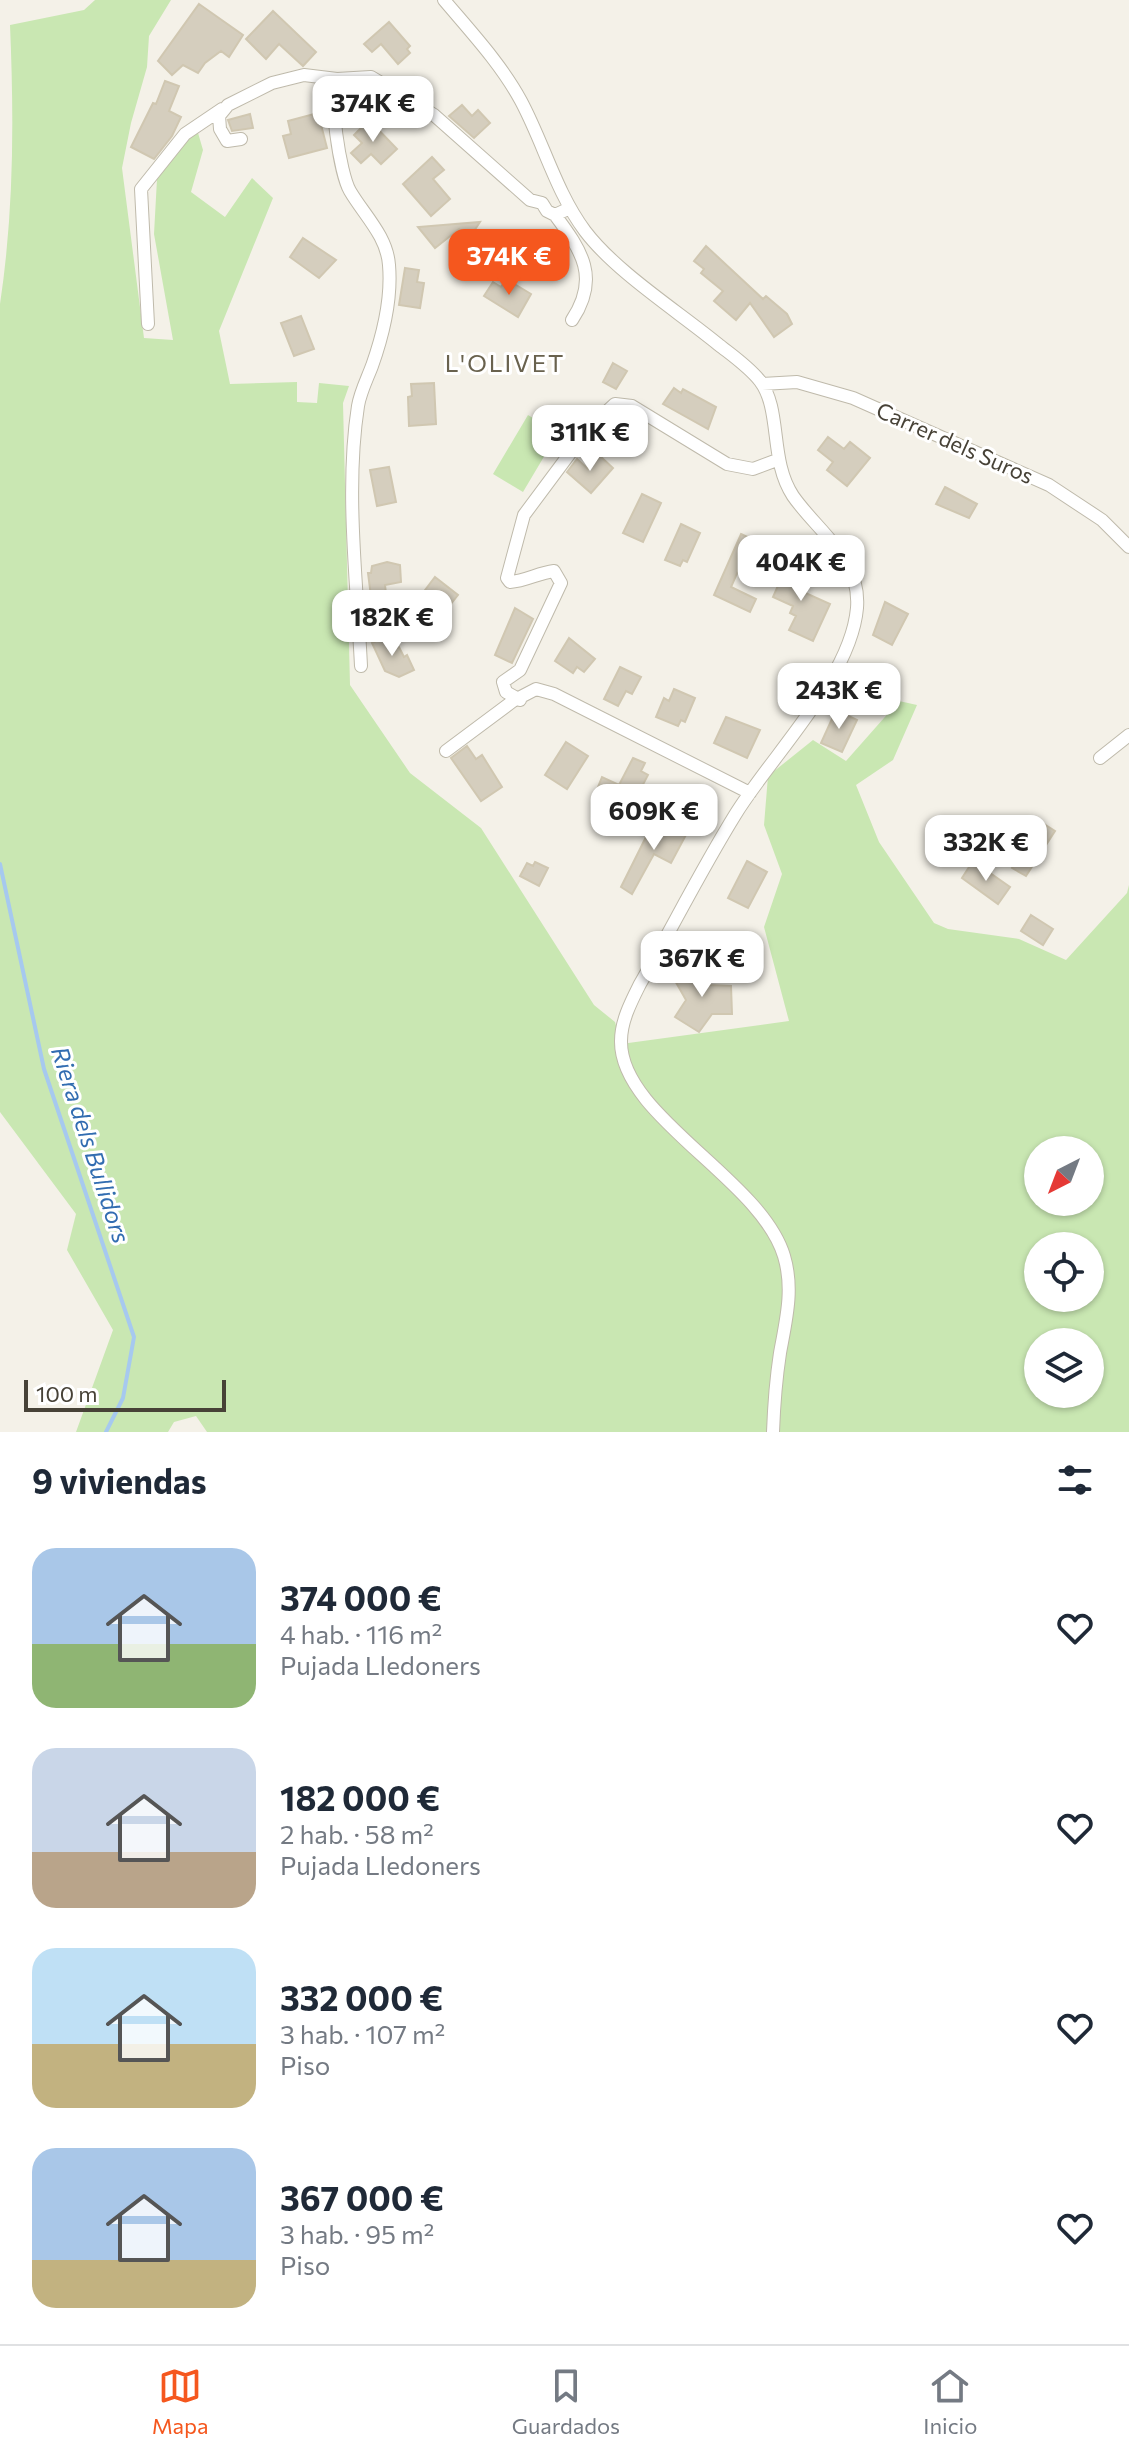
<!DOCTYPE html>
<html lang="es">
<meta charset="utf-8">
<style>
body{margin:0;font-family:Commissioner,sans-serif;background:#f6f6f7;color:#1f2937;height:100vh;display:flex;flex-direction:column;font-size:30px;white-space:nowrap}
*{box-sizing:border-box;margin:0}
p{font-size:26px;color:#747a83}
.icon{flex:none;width:44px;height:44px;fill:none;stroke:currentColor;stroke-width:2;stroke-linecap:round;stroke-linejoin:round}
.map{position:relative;height:1432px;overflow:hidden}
.side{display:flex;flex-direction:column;background:#fff;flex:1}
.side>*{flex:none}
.needle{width:52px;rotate:222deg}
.tools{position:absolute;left:1024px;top:1136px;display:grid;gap:16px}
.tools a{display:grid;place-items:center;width:80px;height:80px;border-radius:50%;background:#fff;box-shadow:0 2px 6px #0004;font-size:40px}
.scale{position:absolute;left:24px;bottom:20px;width:202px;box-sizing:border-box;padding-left:8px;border:4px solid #474237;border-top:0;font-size:22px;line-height:28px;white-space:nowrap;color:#474237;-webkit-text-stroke:6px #fff;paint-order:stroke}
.price{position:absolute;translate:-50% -68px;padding:0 18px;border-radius:16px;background:#fff;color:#222;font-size:26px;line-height:52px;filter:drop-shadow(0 2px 4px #0008)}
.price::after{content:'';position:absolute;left:50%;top:48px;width:24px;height:18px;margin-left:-12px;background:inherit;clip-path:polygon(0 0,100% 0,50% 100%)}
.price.active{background:#f5571e;color:#fff}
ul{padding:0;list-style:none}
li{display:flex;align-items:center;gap:24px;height:200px;padding:0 32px}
li span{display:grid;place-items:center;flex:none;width:224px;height:160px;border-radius:24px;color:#555}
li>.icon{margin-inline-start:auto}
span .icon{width:96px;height:96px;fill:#fffc;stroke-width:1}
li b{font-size:34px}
h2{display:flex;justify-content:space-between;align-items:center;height:96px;padding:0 32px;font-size:34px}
.tab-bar{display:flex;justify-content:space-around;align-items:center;height:112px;border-top:2px solid #e0e1e3;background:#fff;font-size:22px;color:#747a83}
.tab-bar a{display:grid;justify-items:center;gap:4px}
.tab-bar .active{color:#f5571e}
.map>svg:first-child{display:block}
.green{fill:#c9e7b2;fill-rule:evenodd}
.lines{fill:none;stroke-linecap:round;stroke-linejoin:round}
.stream{stroke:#a6c9ef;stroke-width:4}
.building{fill:#d5cebe;stroke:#d0c7b1;stroke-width:2}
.minor-casing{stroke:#bfbaab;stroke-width:14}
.minor{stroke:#fff;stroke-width:12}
.labels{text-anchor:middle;stroke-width:6;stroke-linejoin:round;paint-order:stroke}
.street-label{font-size:22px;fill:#474237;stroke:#fff}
.neighbourhood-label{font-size:24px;letter-spacing:2px;fill:#69624e;stroke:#fff}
.water-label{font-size:24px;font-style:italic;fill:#326db1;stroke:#fff}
</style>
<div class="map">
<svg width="1129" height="1432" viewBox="0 0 1129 1432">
<rect width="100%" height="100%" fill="#f4f1e8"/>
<path class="green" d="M95,0H171L149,36L147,67L131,123L122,168L144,338L173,340L154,234L157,179L196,126L203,150L191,192L225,217L252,178L273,198L219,331L230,384L297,382V402L317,403L319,383L349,386L343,403L350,685L410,773L481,828L594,1005L615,1022L621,1044L789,1021L764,927L782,874L764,825L768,776L813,740L846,761L899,701L917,705L893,760L856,785L879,842L934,923L948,929L1019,939L1066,960L1127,893L1129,885V1432H207L196,1416L174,1422L168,1432H76L113,1330L67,1250L76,1214L0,1112V304C14,211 14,119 10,25L84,10ZM1038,1150H1090V1202H1038ZM1038,1246H1090V1298H1038ZM1038,1342H1090V1394H1038Z
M528,415L558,433L523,492L493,474Z"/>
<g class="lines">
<path class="stream" d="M0,864L44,1069L134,1337L123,1398L106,1432"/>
</g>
<path class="building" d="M199,4L243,35L229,57L221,51L205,63L198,73L183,65L172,75L158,61Z
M273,11L316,52L303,66L279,44L266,59L246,39Z
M389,22L410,46L407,49L410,53L398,64L381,44L372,52L364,44Z
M165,81L179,86L169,111L181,117L172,136L154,159L131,147L153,103L156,104Z
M462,105L472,116L478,110L490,123L474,138L449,116Z
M318,113L327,148L289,158L283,136L291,134L288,121Z
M250,114L253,128L232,131L228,120Z
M369,120L397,149L381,164L371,154L361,163L351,153L362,143L354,135Z
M432,157L444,170L433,179L450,199L431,216L403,184Z
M480,222L468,240L459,229L435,248L418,227Z
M303,238L336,260L319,278L290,257Z
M706,246L763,299L766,296L787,314L792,324L774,337L750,303L736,320L714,301L723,291L701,273L704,269L694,261Z
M405,268L419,270L417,282L424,283L420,308L399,305Z
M506,279L531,294L518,317L484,296L493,282L501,287Z
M301,316L314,349L294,356L281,323Z
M613,363L627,371L616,389L603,382Z
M434,383L436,424L409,426L408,397L412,396L411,384Z
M674,388L681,393L683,389L716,407L708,429L663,404Z
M828,437L844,449L850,442L870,458L847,486L827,470L833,462L818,450Z
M600,456L613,468L591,493L567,472L577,459L588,469Z
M389,467L396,502L377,506L370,470Z
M945,487L977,504L969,518L936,504Z
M642,494L661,503L643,542L623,533Z
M681,524L700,533L687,562L683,560L680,566L665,560Z
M741,534L771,548L764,563L745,555L731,587L756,599L750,612L714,595Z
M387,562L400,565L401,582L385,585L388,610L373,612L368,573H371L372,566Z
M788,563L809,573L801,591L830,604L813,641L789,630L796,616L790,613L793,606L773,597Z
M435,577L458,595L438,620L416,602Z
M885,602L908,614L892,645L873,635Z
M515,608L533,619L512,663L495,655Z
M388,635L395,649L399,647L404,657L407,655L414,670L399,677L385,671L372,643Z
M569,638L595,659L584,672L577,667L573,673L555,661Z
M620,667L641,677L632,694L626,691L618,706L604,699Z
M674,689L695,698L685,722L681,720L678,726L656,717L664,698L669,701Z
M836,710L857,720L842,752L821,743Z
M726,717L760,730L747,758L714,743Z
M566,742L588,756L567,789L545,775Z
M467,746L476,759L482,755L502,787L481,801L451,758Z
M633,758L645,763L641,771L648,775L636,798L624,792L621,799L598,787L602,777L619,785Z
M1041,822L1055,831L1026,876L1012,868Z
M669,823L687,833L671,863L654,854L632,894L621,887L652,825L664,832Z
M747,861L767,872L748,908L728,898Z
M973,861L1010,887L998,904L962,878Z
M535,862L548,868L539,886L520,876L527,863L533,866Z
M1031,915L1053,929L1043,945L1021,931Z
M697,966L709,985L731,986L732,1014H712L699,1032L675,1017L686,1000L674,979Z"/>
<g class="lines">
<defs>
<path id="minor" d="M444,0C471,32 501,64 521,101C544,144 556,192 585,231C616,272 679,312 719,345C733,356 749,367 760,381C782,410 769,460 793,496C818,532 861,558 857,608C851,678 771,756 735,815C701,870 672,928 640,984C631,1002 621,1021 621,1041C620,1116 761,1179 784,1256C794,1289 786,1320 780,1353C776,1379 774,1405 773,1432
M337,79C328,95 340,174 350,191C364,215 387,236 389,265C392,299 383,335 372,366C367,379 360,393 358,406C345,489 357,583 361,666
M241,139L227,141L220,129L219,116L228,105L272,83L304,75L337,79L371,77L434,115L530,200L542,203L547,211L555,215L570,208
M555,215C582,251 600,278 572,320
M148,324L141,189L185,134L222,109
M762,384L797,382L853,398L1049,485L1102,520L1129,547
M520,700L506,692L503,682L520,670L561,583L554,571C538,573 526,581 510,582L507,578L524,515L588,429L615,404L632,406L727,464L753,469L777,460
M446,751L513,701L536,689L554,694L750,793
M1100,758L1129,735"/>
</defs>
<use href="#minor" class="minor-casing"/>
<use href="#minor" class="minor"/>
</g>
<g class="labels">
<g class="street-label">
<text transform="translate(955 443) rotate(24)" y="8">Carrer dels Suros</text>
</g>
<g class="neighbourhood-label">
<text x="505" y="372">L'OLIVET</text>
</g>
<g class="water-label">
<text transform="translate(90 1145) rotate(72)" y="8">Riera dels Bullidors</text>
</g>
</g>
</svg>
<div class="tools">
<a><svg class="needle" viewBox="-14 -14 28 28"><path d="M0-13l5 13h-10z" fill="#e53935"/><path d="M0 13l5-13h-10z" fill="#747a83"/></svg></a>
<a><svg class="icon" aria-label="locate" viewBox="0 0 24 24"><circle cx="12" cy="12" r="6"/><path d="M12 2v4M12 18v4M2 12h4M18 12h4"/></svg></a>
<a><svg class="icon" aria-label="layers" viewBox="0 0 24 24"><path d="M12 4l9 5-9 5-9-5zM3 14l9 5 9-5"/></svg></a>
</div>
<div class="scale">100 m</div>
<b class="price" style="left:373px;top:144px">374K €</b>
<b class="price active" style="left:509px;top:297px">374K €</b>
<b class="price" style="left:590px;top:473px">311K €</b>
<b class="price" style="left:801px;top:603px">404K €</b>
<b class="price" style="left:392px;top:658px">182K €</b>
<b class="price" style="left:839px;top:731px">243K €</b>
<b class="price" style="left:654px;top:852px">609K €</b>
<b class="price" style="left:986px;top:883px">332K €</b>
<b class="price" style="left:702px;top:999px">367K €</b>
</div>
<section class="side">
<h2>9 viviendas<svg class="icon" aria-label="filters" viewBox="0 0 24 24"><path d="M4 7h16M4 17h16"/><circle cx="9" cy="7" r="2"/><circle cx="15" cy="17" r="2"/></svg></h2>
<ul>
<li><span style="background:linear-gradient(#a9c7e8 60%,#8fb573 0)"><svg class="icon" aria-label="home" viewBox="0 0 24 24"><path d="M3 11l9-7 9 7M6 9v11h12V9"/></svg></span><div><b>374 000 €</b><p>4 hab. · 116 m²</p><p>Pujada Lledoners</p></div><svg class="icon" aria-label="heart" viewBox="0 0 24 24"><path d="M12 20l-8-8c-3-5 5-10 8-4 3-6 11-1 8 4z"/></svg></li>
<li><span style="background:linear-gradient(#c9d6e8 65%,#b9a48a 0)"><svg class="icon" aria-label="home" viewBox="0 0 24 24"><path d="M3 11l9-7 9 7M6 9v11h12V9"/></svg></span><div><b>182 000 €</b><p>2 hab. · 58 m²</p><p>Pujada Lledoners</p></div><svg class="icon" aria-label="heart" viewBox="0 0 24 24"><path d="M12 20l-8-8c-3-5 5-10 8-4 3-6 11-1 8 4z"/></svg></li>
<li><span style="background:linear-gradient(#bfe0f5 60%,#c2b280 0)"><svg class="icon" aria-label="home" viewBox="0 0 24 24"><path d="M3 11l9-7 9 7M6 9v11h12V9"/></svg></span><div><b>332 000 €</b><p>3 hab. · 107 m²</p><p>Piso</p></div><svg class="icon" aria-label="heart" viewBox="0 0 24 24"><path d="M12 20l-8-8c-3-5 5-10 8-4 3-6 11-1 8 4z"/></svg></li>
<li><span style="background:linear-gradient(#a9c7e8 70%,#c2b280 0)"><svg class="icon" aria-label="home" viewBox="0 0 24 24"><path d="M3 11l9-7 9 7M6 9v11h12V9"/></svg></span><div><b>367 000 €</b><p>3 hab. · 95 m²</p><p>Piso</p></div><svg class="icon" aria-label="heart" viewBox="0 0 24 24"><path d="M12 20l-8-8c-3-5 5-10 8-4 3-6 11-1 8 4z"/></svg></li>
</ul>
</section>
<nav class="tab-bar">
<a class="active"><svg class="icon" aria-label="map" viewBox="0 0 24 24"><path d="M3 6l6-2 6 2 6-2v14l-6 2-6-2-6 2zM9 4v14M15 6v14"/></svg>Mapa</a>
<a><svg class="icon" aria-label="saved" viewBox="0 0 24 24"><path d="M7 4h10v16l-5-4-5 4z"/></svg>Guardados</a>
<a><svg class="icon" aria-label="home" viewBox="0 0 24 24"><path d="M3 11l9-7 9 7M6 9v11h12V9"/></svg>Inicio</a>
</nav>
